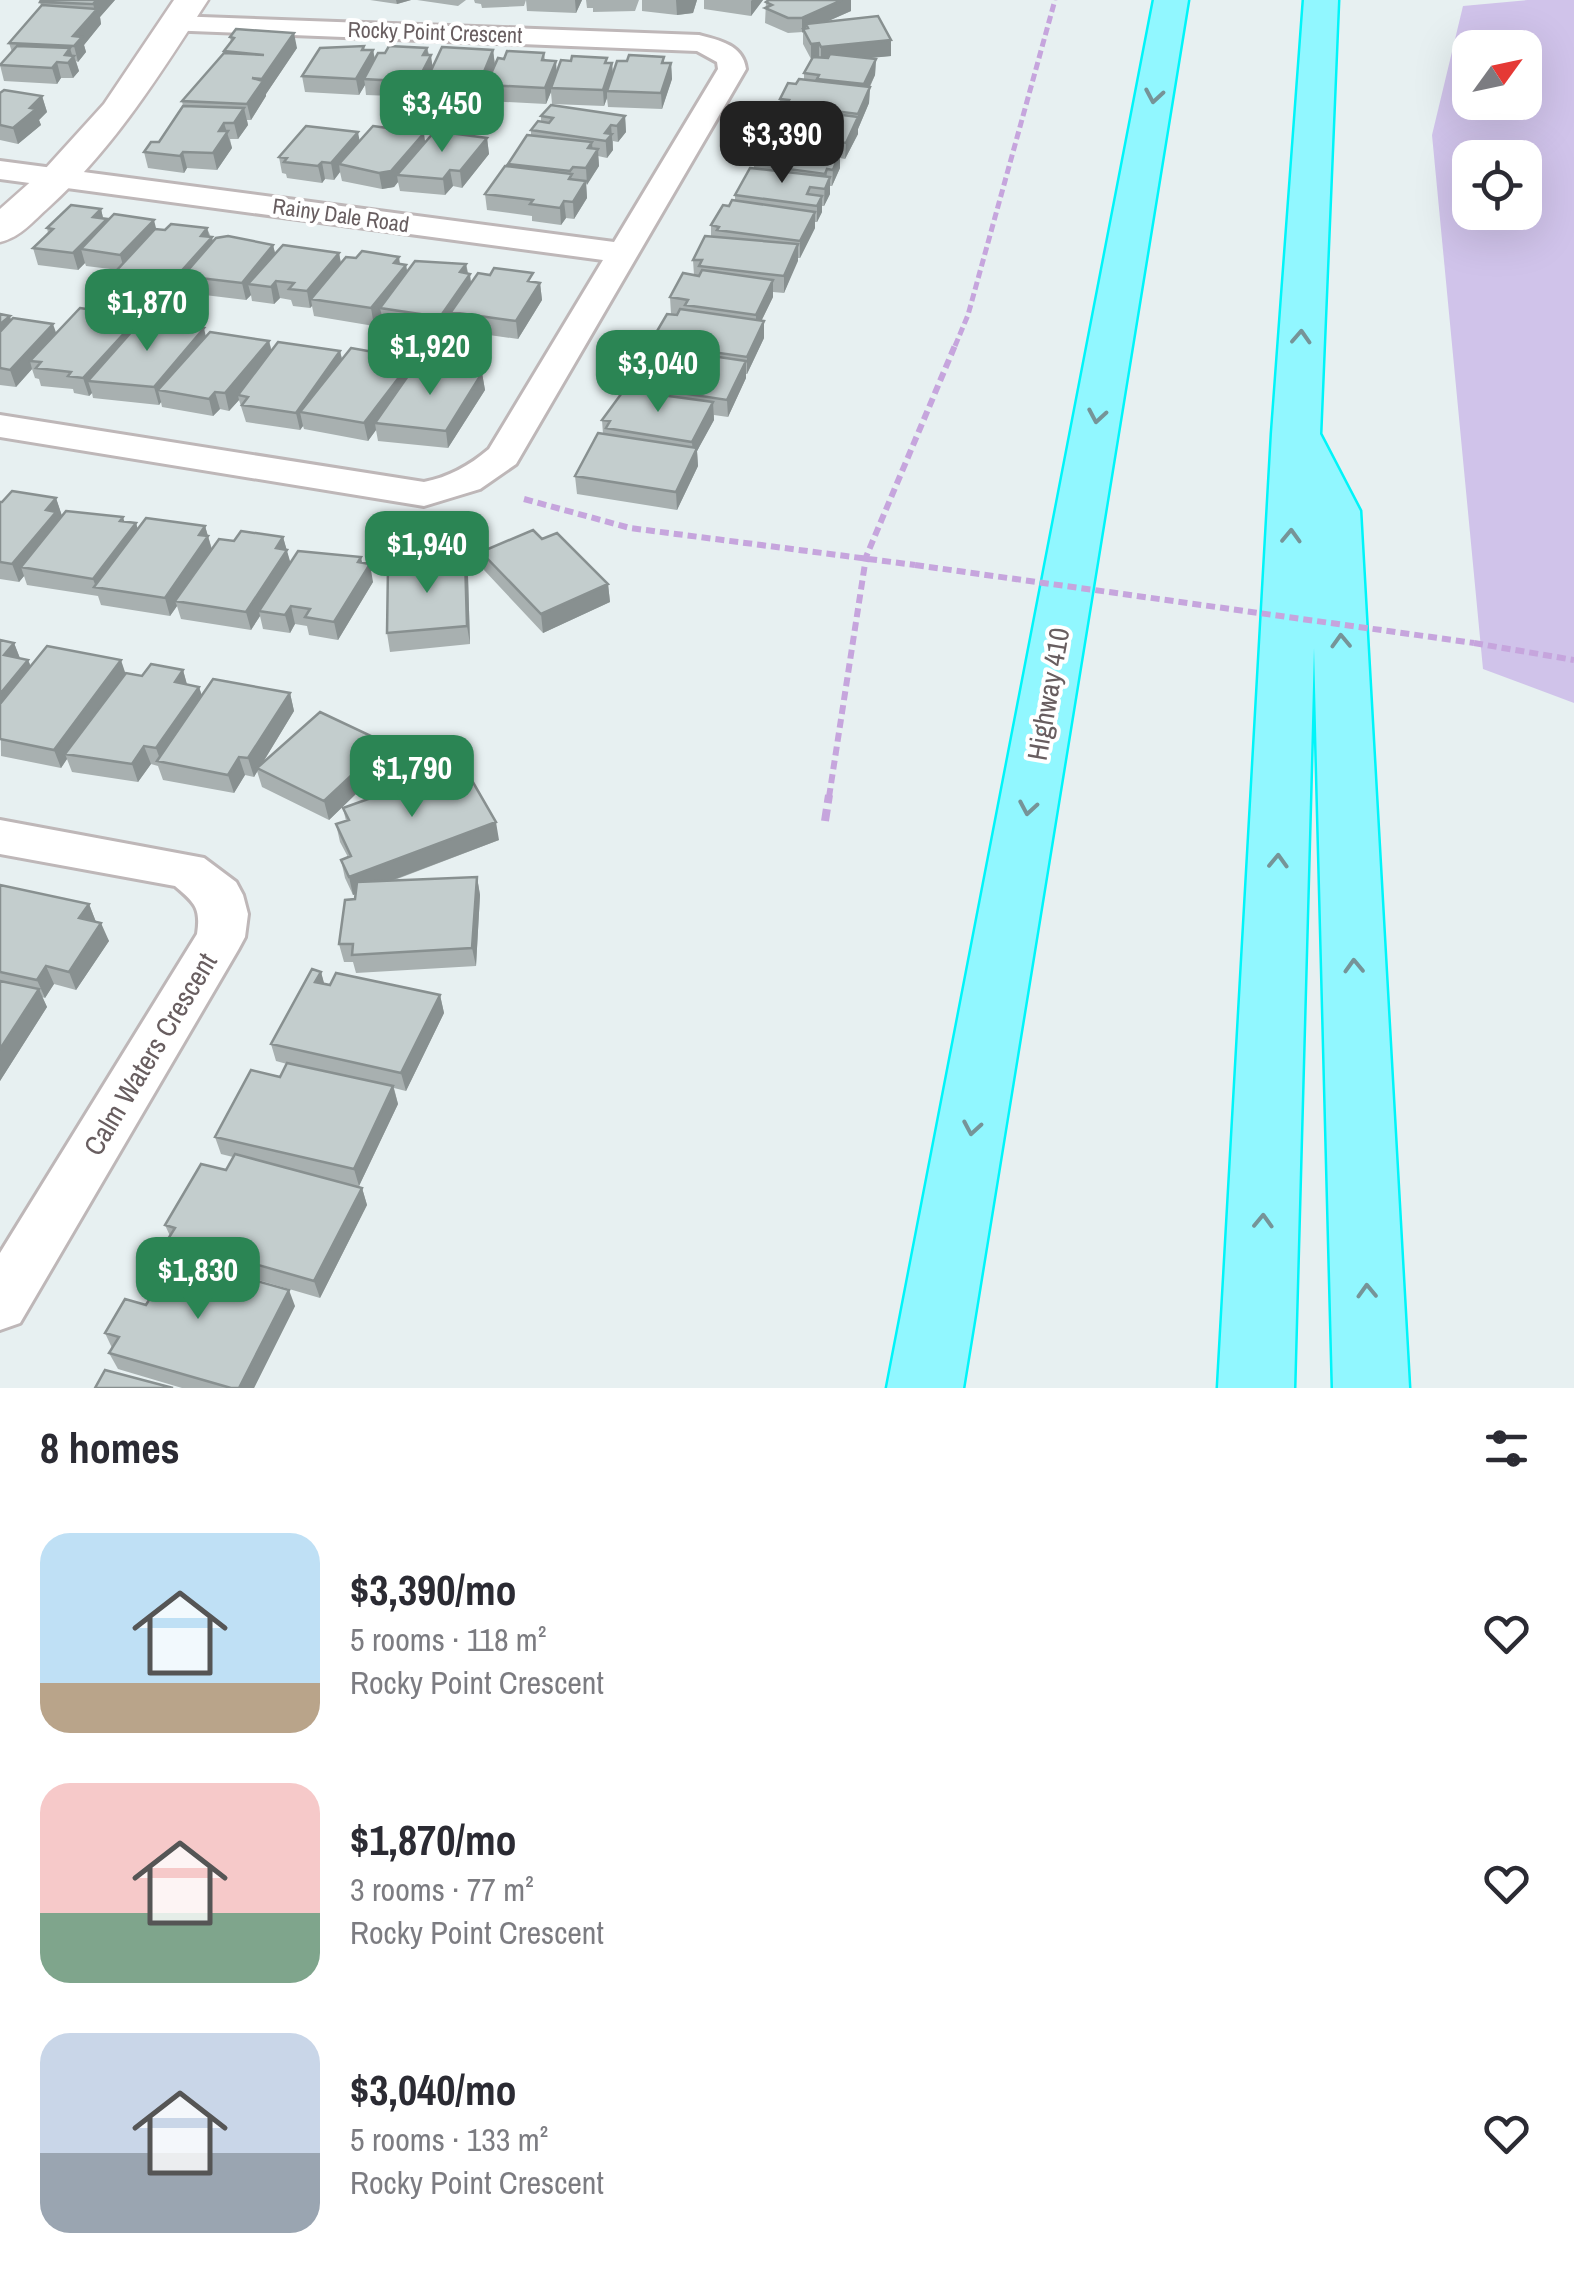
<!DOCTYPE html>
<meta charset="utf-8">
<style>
body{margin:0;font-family:"Archivo Narrow",sans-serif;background:#f2f2f3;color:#2b2b33;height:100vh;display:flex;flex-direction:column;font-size:38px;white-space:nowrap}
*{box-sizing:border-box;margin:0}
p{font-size:32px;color:#7c7c81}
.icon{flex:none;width:55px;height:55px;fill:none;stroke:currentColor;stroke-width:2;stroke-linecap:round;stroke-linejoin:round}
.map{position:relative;height:1388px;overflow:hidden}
.panel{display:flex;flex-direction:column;background:#fff;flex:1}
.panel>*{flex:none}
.needle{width:65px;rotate:57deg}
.fabs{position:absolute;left:1452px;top:30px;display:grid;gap:20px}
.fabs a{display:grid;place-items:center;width:90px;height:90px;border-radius:20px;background:#fff;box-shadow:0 10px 40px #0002;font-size:50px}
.price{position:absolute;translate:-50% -85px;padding:0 22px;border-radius:20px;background:#2b8554;color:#fff;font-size:32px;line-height:65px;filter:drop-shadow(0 2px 5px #0008)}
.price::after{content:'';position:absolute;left:50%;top:60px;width:30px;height:22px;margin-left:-15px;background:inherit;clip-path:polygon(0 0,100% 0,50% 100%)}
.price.current{background:#222;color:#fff}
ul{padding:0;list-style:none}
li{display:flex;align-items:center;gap:30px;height:250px;padding:0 40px}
li span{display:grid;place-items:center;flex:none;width:280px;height:200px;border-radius:30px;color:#555}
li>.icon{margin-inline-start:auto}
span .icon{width:120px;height:120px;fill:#fffc;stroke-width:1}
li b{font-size:42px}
h2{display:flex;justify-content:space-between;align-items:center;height:120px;padding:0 40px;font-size:42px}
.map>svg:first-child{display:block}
.green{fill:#d0c3ea;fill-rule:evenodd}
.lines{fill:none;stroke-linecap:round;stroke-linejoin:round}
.street-casing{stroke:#beb7b8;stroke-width:6}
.secondary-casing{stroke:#c1b8b9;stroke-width:5}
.highway-casing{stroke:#00f5f9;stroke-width:5}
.path-far2{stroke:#c6a5dd;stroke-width:5;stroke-dasharray:8 4;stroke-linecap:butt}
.path-far1{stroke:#c6a5dd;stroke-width:6;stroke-dasharray:9 5;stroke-linecap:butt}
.path{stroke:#c6a5dd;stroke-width:8;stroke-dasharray:12 6;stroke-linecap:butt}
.street{fill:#fff;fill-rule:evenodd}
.secondary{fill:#fff;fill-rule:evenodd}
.highway{fill:#91f7ff;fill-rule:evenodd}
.path-bridge{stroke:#c6a5dd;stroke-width:6;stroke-dasharray:9 5;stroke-linecap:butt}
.wall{fill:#a8b0b0}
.shaded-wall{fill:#889090}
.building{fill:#c3cdcd;stroke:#889090;stroke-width:2.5}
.oneway{stroke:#769498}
.labels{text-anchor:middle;stroke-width:8;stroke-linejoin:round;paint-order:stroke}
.far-street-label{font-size:22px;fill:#685e60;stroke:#fff}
.street-label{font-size:28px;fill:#685e60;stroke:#fff}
</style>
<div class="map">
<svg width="1574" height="1388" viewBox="0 0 1574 1388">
<rect width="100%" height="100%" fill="#e7f0f1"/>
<path class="green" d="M1528,0H1574V703L1483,669L1432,135L1463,6ZM1470,48H1525V102H1470ZM1470,158H1525V212H1470Z"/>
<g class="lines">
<defs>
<path id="street" d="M174,16L699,35C719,40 743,45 746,69L516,464L480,489L424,506L0,437V415L424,482C449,477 469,466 489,449L603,260L0,179V161L614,242L718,69L717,62L697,51L165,30L161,24L165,18Z
M0,820L204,858L236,882L243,895L248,914L245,937L238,950L20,1323L0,1330V1253L197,934C201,908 195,903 175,886L0,854Z"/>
<path id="secondary" d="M174,0H208C160,74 115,147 49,207C33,221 21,237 0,242V209L45,169L104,104Z"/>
<path id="highway" d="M1154,0H1188L963,1388H887Z
M1304,0H1338L1320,434L1360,511L1409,1388H1333L1314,648L1294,1388H1218L1272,434Z"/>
</defs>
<use href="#street" class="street-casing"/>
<use href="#secondary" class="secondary-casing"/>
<use href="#highway" class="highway-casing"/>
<path class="path-far2" d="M955,346L968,315L1055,0"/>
<path class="path-far1" d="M524,499L630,528L915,565
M1474,643L1574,660
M829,797L866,557L956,343"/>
<path class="path" d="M825,821L829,795"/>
<use href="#street" class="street"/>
<use href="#secondary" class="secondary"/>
<use href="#highway" class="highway"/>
<path class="path-bridge" d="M915,565L1474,643"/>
</g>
<path class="wall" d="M41,0H115L100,17L101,24L84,45L86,52L78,62L76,61L79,71L73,78H61L57,84L4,81L0,65L12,52L9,43L41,6L40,2Z
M370,0H411L397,4Z
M417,0H466L458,6Z
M474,0H582L576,13L527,11L526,0L524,6L482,8L481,4L475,3Z
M586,0H639L635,11L593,12V8H587Z
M642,0H697L693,13L677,15L642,11Z
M704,0H763L751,16L704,9Z
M769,0H851V11L826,22L891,56L865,58L876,59L875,75L870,87L869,103L858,129V134L845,159L840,158V168L832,186H830V194L824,206H822V212L817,222H815V228L800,258H798L784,293L773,292V297L761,321H764V338L747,374H746V378L728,417L714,415V420L697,451L698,466L677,510L577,494L575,476L603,434L602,420L634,391L633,378L651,356L650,343L671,314L670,297L694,275L693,260L711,236V225L735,201V195L754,168V157L763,141V128L779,112L780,99L796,84L804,80V73L811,59L803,44V32L788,33L765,23L766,2Z
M230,37L297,48L266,94V96L251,120H247L248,125L238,139H230L232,148L217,170L187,168L184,173L148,168L144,152L159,142L183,106L182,101L224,53V51L231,42Z
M364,46V50H373L375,59L385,53L427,48L433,66L493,50L495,65L544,53L545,60L557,71L612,63L613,73L627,61L664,57V63H671L672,79L662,109L608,107L607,98L604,106L552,104L551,92L546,104L488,101L486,87L483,95L430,93L428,81L420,97L366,95L365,85L359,95L305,92L302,76Z
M0,93L42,96L47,112L39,120L41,125L18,144L0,140Z
M541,116H625L626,132L618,142L613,141V150L607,158L598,156L599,166L586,185L587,198L574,219L566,218L561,225L532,221V216L487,210L485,194L508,167V164L531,136V130L541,122Z
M487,138L489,154L462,188L453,186L445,195L400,191L398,182L394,187L382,189L342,181L340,172L334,180L325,179L322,183L287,178L286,174L282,173L279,157L360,141L425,142Z
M101,209L103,218L108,221L165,230L207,228L213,242L273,245L275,253H339L341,263L400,264L406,265L407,272L466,264L471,284L540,283L542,300L518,339L454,330L452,319L442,334L383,326L382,316L374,326L314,316L312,306L310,308L293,306L291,300L280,298L274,304L252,301L251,295L246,300L188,293L186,288L180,294L122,287L118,270L86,266L85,263L78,270L38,265L33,248L48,233L47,228Z
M0,314L11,320L56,333L140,321L206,336L269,341L272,351H340L342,359H413L414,366L482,373L485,390L448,448L378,441L376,430L368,441L304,429L303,426L300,430L246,422L239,400L229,411L220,409L213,416L162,407L161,402L159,405L93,398L92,393L89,396L74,393L73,389L41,386L39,379L35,378L32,369L16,387L0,385Z
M56,498L62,516L136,523L138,530L205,526L212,549L234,541L283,537L290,563L362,562L373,582L338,640L309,635L307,626L295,624L290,633L263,629L260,616L251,630L181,619L177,606L170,616L101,605L98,596L27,585L24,576L19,582L0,579V502Z
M542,539L608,584L610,602L543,633L484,570L481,552Z
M465,558L468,576L470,644L390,652L387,633Z
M0,640L14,643L20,658L28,660L31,666L126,673L142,676L183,670L187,685L199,687L202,696L290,693L294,711L262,764L386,743L390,761L329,820L262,787L257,771L254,777L245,775L234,793L163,780L158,766L151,764L138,782L72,772L67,759L61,768L1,756Z
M343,808L499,840L392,881L477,877L480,895L476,966L356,973L353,962H344L339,944L356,894L353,895L345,878L341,860L348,857L340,842L336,824L346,821Z
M0,885L89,904L96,922L109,941L76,990L54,984L45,998L42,997L47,1007L0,1081Z
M321,972L324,984L440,995L444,1013L406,1091L394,1088L398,1104L359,1186L362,1188L367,1205L320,1298L176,1256L168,1239L170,1236L165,1225L226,1170L233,1157L221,1154L215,1137L280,1077L287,1064L276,1061L271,1044Z
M145,1285L295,1306L254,1388H182L118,1369L109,1353L112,1348L105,1333L146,1305L151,1297Z"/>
<path class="shaded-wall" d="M97,0H115L100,17L101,24L84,45L86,52L78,62L74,46L73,36L95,11L93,4Z
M396,0H411L397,4Z
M575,0H582L576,13Z
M676,0H697L693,13L677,15Z
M752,0H763L751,16V1Z
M842,0H851V11L808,30L806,24V31L803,29V32L802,33V18Z
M294,33L297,48L266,94V96L251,120L247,104L263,81L262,79Z
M891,40V56L821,63V47Z
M819,43V59H811V44Z
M364,46L366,62L373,50L376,66L364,79L365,85L359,95L356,79L362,50Z
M70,48L73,58L74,56L79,71L73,78L65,55Z
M427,48L429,59L431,55L433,71L428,77V81L420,97L417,82L423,55Z
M493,50L495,66L483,95L481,79Z
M876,59L875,75L863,100L864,84Z
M556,61L557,77L551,88V92L546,104L545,88Z
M57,62L61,78L57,84L52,68Z
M612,63L613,79L607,91V98L604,106L603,90Z
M671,63L672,79L662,109L661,93Z
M870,87L869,103L858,129V134L845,159L846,143L858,118V114Z
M42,96L47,112L39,120L41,125L18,144L13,128Z
M244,108L248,125L238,139L234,123Z
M625,116L626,132L618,142L617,126Z
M224,123L232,148L217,170L213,153L219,131Z
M611,125L613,150L607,158L605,133Z
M358,132L361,148L339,164L340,172L334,180L331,163Z
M424,133L426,149L397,175L398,182L394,187L382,189L379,173Z
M487,138L489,154L462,188L460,171Z
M592,142L593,157L598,149L599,166L587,185L586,168L588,148Z
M837,144V160L840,152V168L832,186L834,151Z
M183,152L187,168L184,173L180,156Z
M322,162L325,179L322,183L318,166Z
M827,169L826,185L830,177V194L824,206L825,174Z
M450,170L453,186L445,195L443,179Z
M586,181L587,198L574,219L573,202Z
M822,196V212L817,222V206Z
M564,201L566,218L561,225L560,208Z
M101,209L104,222L107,219L112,236L81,249L85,263L78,270L73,253L93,217Z
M815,212V228L800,258V241Z
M154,220L158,236L125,272L120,255Z
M207,228L210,239L212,237L216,254L183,276L186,288L180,294L176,277L201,236Z
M798,244V261L784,293V276Z
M273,245L277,261L248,284L251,295L246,300L242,283Z
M339,253L342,270L311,299L312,306L310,308L307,291Z
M399,257L401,271L406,265L409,282L380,308L382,316L374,326L371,308L394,263Z
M466,264L468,277L470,274L472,291L451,312L452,319L442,334L440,317L460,272Z
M773,280V297L756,332V315Z
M276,281L280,298L274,304L271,287Z
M540,283L542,300L518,339L516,321Z
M10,316L15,333L0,347V324Z
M139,317L144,334L88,381L92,393L89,396L83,378Z
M764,321V338L747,374V357Z
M53,324L59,341L30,361L32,369L16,387L10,370Z
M204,328L208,346L158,390L161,402L159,405L154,387Z
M269,341L273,359L238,395L239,400L229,411L225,393Z
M340,351L344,368L300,412L303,426L300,430L296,413Z
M413,359L416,376L375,423L376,430L368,441L364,423Z
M746,361V378L728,417L727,400Z
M482,373L485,390L448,448L446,431Z
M215,392L220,409L213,416L209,399Z
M713,402L714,420L697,451L698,466L677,510L676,492L693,457L692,442Z
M56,498L62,516L21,567L24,576L19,582L12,564L46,510Z
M123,517L128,533L136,523L141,541L96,587L93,579Z
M205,526L213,554L175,601L177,606L170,616L165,598Z
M283,537L292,568L259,611L260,616L251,630L246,612L276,548Z
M361,557L364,572L370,564L373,582L338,640L334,622Z
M465,558L468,576L470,644L467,626Z
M608,584L610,602L543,633L541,614Z
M291,606L295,624L290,633L285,615Z
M14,643L21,661L4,655Z
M28,660L35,678L0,722V694Z
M121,660L127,678L65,754L67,759L61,768L54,750Z
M183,670L188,688L175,682Z
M199,687L205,705L161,762L156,748Z
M290,693L294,711L254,777L248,758Z
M386,743L390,761L329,820L324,801Z
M144,746L151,764L138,782L132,764Z
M239,757L245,775L234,793L228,775Z
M496,822L499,840L353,895L349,877Z
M477,877L480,895L476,966L472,948Z
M89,904L96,922L79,918Z
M101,923L109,941L76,990L69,972Z
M46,966L54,984L45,998L37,980Z
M321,972L326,990L315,982Z
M39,989L47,1007L0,1081V1049Z
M440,995L444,1013L406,1091L401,1073Z
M393,1086L398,1104L359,1186L354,1169Z
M362,1188L367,1205L320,1298L314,1281Z
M289,1290L295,1306L254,1388H239Z"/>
<path class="building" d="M41,0H97L93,4L40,2Z
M769,0H842L802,18H788L765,8L772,5L766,2Z
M42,5L97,9L73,36L82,37L74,46L9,43Z
M878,16L891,40L821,47L819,43L811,44L803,29L808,28L806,24Z
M236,29L294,33L262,79L252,78L263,81L247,104L182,101L224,53L264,55L224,51L234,38L230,37Z
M17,46L70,48L65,55L74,56L68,63L57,62L52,68L0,65Z
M364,46L362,50H373L356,79L302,76L320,48Z
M389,46L427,48L423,55H431L417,82L364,79L378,53H385Z
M442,47L493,50L481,79L428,77Z
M507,51L544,53L542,60L556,61L545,88L486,85L498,58L504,59Z
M830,54L876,59L864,84L817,79L819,75L804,73L813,57L828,58Z
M629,55L664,57L662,63H671L661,93L607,91L617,61H627Z
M572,56L607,58L605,63H612L603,90L551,88L561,60L571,61Z
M799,79L870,87L858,114L786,105L789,100L780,99L788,83L796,84Z
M4,90L42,96L30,108L36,109L13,128L0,125V93Z
M551,105L625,116L617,126L611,125L605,133L612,134L606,141L531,130L538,121L549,123L553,118L541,116Z
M183,106L244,108L234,123H224L219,131H228L213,153L183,152L180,156L144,152L151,142H159Z
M781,107L858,117L846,143L770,133L771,130L763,128L773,111L779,112Z
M306,126L358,132L331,163L322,162L318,166L284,162L287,158L279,157Z
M373,126L424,133L391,171L379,173L339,164Z
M435,131L487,138L460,171L450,170L443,179L397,175Z
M527,135L592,142L588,148L598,149L586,168L573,167L570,171L508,164Z
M774,137L837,144L834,151L840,152L833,170L827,169L825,174L773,167L776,160L754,157L763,141L771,142Z
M505,166L572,174L569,179L586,181L573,202L564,201L560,208L530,204L533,200L485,194Z
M750,168L830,177L825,189L810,187L807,194L822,196L817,206L735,195Z
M732,200L815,212L800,241L717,230L719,227L711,225L723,205L729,206Z
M71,205L101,209L93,217L107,219L73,253L33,248L53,229L47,228Z
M114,214L154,220L120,255L81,249Z
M171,224L207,228L201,236L212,237L176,277L117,270L155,229L165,230Z
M228,236L273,245L242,283L183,276L216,238Z
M705,236L798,244L784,276L699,266L702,260H693Z
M283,245L339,253L307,291L289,289L294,283L276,281L271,287L248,284Z
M362,251L399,257L394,263L406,265L371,308L311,299L346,257L356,258Z
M415,261L466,264L460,272L470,274L440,317L380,308Z
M494,268L533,273L528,281L540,283L516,321L451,312L478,273L490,275Z
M702,270L773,280L756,315L685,305L688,300L670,297L683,273L699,276Z
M80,308L139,317L83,378L68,376L71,372L36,368L41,362L30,361Z
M680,309L764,321L747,357L650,343L667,314L677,315Z
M0,314L10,316L0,324Z
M13,318L53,324L10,370L0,368V332Z
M142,320L204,328L154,387L88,381Z
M210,332L269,341L225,393L215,392L209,399L158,390Z
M278,342L340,351L296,413L242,405L248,397L238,395Z
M351,348L413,359L364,423L300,412Z
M664,349L746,361L727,400L642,387L646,380L633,378L645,355L660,357Z
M417,363L482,373L446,431L375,423Z
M624,390L713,402L692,442L606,428L610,421L602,420Z
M598,433L697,448L676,492L575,476Z
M12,491L56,498L46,510L56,512L12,564L0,562V502H2Z
M66,511L123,517L120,521L136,523L93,579L21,567Z
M146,518L205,526L199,535L208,536L165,598L94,587Z
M533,530L542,539L557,533L608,584L541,614L481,552Z
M241,531L283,537L276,548L287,550L246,612L175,601L219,539L234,541Z
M298,551L361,557L358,562L370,564L334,622L305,617L310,609L291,606L285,615L259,611Z
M465,558L467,626L387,633L388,567Z
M0,640L14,643L4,655L28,660L0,694Z
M47,646L121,660L54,750L0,739V704Z
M151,664L183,670L175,682L199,687L156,748L144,746L132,764L65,754L126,673L142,676Z
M213,679L290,693L248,758L239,757L228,775L157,761Z
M320,712L386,743L324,801L257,768Z
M463,765L496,822L349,877L341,860L351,856L336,824L349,820L343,808Z
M477,877L472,948L352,955L353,944H339L345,900L355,899L357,882Z
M0,885L89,904L79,918L101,923L69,972L46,966L37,980L0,972Z
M312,969L321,972L315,982L330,985L336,973L440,995L401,1073L271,1044Z
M0,981L39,989L0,1049Z
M287,1063L393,1086L354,1169L215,1137L251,1070L280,1077Z
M235,1154L362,1188L314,1281L168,1239L175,1228L165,1225L201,1164L226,1170Z
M163,1255L289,1290L239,1388H231L109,1353L119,1337L105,1333L125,1299L146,1305L156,1288L145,1285Z
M105,1370L173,1388H95Z"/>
<defs><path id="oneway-chevron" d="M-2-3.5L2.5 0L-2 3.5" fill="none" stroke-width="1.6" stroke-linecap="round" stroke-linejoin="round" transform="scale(2.5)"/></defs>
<g class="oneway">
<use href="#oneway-chevron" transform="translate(1154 96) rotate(100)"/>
<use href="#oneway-chevron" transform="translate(1301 337) rotate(-87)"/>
<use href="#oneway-chevron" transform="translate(1097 416) rotate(100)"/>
<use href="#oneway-chevron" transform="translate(1291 536) rotate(-88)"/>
<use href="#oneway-chevron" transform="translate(1341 641) rotate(-92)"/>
<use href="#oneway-chevron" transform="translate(1028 808) rotate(100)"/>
<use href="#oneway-chevron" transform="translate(1278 861) rotate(-88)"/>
<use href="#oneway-chevron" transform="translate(1354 966) rotate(-92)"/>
<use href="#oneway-chevron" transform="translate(972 1128) rotate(100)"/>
<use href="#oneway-chevron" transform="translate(1263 1221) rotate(-88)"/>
<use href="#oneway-chevron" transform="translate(1367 1291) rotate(-92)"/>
</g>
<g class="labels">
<g class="far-street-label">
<text transform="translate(435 32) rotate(2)" y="8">Rocky Point Crescent</text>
<text transform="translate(341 215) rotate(8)" y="8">Rainy Dale Road</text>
</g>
<g class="street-label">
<text transform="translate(1048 694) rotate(-80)" y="10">Highway 410</text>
<text transform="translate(150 1054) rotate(-59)" y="10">Calm Waters Crescent</text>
</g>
</g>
</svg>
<div class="fabs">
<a><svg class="needle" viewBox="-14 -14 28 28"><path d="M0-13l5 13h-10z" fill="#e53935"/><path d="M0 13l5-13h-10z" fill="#7c7c81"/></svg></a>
<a><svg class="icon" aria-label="locate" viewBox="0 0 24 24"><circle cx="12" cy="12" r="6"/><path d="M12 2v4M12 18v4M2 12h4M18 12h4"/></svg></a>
</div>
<b class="price" style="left:442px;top:155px">$3,450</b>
<b class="price current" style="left:782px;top:186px">$3,390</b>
<b class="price" style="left:147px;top:354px">$1,870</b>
<b class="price" style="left:430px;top:398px">$1,920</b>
<b class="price" style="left:658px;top:415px">$3,040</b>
<b class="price" style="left:427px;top:596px">$1,940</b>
<b class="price" style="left:412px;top:820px">$1,790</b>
<b class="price" style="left:198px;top:1322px">$1,830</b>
</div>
<section class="panel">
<h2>8 homes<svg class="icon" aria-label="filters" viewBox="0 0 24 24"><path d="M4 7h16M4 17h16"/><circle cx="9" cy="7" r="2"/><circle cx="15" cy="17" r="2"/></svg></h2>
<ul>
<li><span style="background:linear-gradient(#bfe0f5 75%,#b9a48a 0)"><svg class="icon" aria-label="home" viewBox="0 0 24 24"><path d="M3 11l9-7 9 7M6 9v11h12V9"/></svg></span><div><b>$3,390/mo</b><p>5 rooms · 118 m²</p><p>Rocky Point Crescent</p></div><svg class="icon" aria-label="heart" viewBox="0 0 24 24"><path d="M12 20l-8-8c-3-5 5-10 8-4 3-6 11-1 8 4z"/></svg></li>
<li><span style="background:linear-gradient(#f6c9c9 65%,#7fa58c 0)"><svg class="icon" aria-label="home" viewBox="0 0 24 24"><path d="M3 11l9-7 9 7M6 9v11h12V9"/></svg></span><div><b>$1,870/mo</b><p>3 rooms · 77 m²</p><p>Rocky Point Crescent</p></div><svg class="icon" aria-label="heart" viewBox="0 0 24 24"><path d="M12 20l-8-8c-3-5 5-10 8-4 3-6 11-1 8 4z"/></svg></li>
<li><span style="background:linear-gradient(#c9d6e8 60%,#9aa5b1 0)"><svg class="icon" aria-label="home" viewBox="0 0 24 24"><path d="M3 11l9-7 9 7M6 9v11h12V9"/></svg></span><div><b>$3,040/mo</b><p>5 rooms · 133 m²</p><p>Rocky Point Crescent</p></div><svg class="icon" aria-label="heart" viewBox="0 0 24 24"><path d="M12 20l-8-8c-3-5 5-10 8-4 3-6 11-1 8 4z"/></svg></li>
</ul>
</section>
